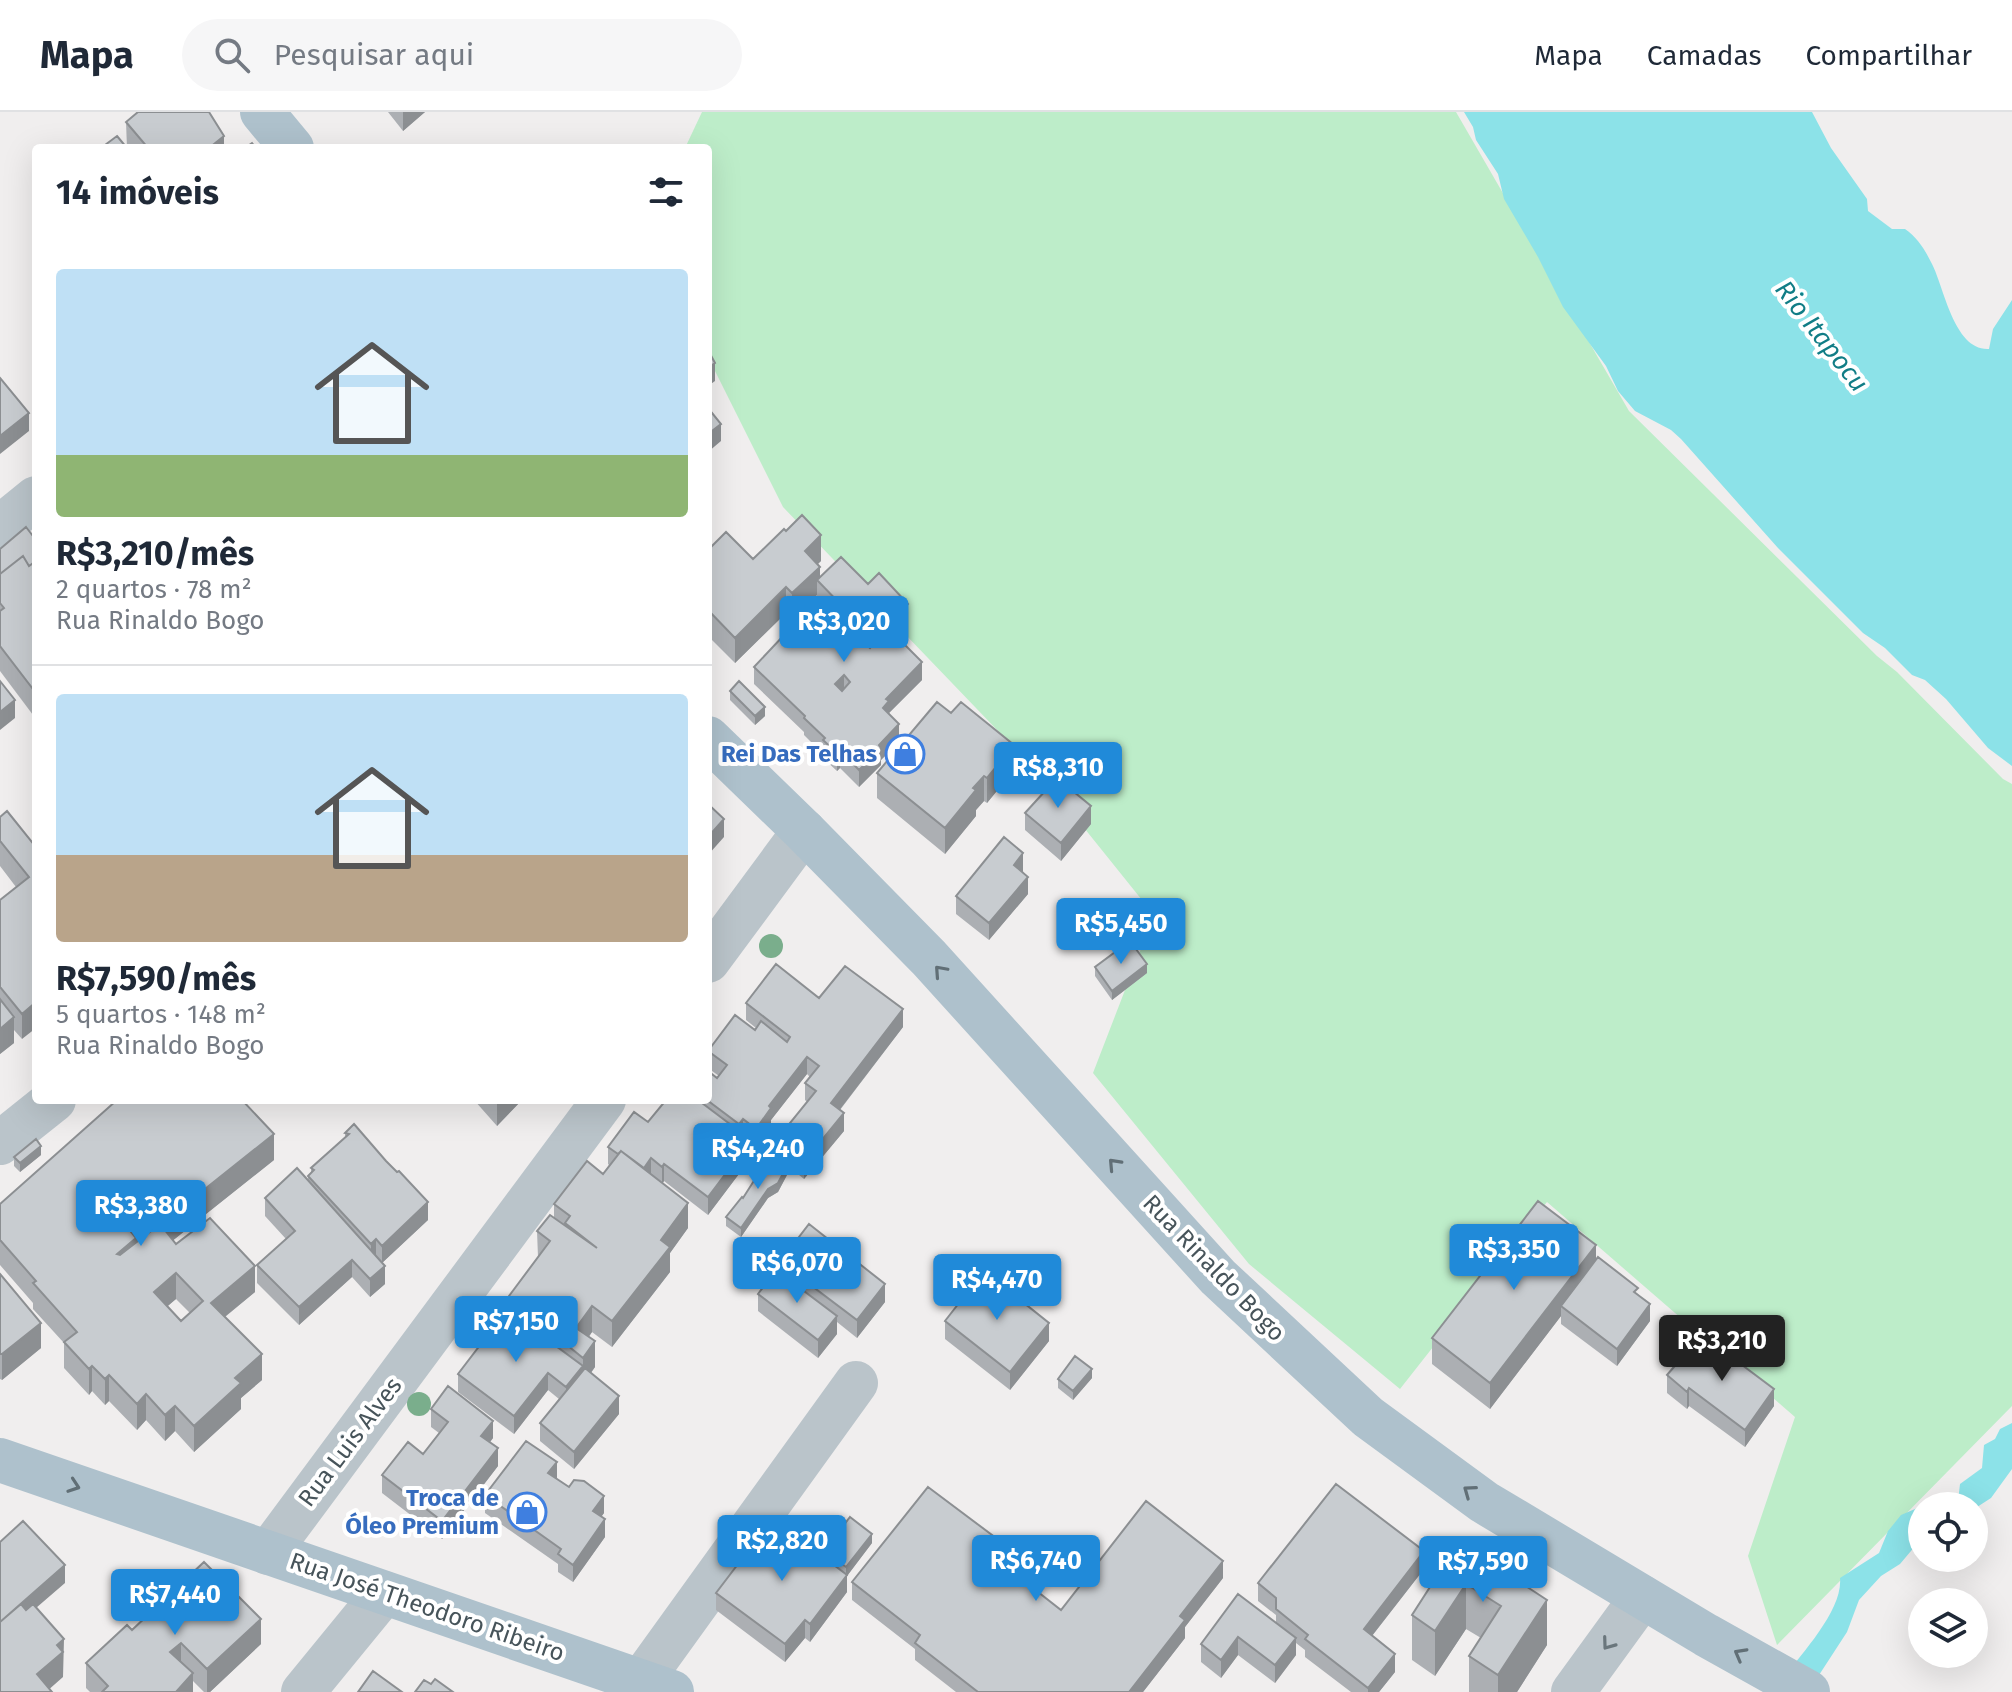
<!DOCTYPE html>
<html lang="pt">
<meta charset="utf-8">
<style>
body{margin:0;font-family:"Fira Sans",sans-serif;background:#f6f6f7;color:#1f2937;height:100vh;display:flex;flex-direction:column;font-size:30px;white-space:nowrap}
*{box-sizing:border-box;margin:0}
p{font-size:26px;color:#747a83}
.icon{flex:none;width:44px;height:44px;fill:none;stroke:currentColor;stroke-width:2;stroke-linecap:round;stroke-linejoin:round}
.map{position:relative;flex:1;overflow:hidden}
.details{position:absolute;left:32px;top:32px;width:680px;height:960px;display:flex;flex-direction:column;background:#fff;border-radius:8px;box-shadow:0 8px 32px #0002}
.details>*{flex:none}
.buttons{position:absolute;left:1908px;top:1380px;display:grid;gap:16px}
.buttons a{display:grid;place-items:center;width:80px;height:80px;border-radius:50%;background:#fff;box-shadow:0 8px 32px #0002;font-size:40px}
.price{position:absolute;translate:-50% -68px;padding:0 18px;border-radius:8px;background:#208ad9;color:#fff;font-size:26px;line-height:52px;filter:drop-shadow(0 2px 4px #0008)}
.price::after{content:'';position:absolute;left:50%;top:48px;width:24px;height:18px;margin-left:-12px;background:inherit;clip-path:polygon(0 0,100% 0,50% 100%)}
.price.selected{background:#222;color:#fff}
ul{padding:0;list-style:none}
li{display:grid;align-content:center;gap:16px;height:424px;padding:0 24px}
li+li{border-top:2px solid #e0e1e3}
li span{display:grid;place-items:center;height:248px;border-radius:8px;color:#555}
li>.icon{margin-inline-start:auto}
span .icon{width:144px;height:144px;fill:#fffc;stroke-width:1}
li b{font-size:34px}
h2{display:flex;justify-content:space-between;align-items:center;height:96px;padding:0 24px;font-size:34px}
header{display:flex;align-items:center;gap:48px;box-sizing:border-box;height:112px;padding:0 40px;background:#fff;border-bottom:2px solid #e0e1e3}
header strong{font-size:38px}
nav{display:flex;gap:44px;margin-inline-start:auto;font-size:28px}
.search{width:560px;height:72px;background:#f6f6f7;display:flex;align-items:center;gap:20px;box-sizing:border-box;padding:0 28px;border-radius:44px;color:#747a83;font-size:30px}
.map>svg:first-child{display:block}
.green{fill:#bdedc9}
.water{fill:#8ce2e8}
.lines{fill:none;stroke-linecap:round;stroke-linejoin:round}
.minor{stroke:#bac4ca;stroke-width:44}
.major{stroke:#aec1cc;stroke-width:44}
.tree{fill:#7aae8c}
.wall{fill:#acafb3;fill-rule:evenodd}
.shaded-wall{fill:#8c8f92}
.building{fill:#c8ccd0;stroke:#8c8f92;stroke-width:2;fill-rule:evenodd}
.oneway{stroke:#616f76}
.oneway2{stroke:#6a767c}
.labels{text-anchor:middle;stroke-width:8;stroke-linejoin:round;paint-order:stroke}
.shop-label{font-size:24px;font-weight:bold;fill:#366cbe;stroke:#fff;text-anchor:end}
.street-label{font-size:24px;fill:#47545a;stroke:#fff}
.water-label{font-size:26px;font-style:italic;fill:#117d86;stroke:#fff}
</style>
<header>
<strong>Mapa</strong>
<div class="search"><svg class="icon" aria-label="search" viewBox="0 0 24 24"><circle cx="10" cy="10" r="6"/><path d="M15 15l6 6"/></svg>Pesquisar aqui</div>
<nav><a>Mapa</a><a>Camadas</a><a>Compartilhar</a></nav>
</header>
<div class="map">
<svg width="2012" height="1580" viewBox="0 0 2012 1580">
<rect width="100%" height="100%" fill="#f0eeee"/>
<path class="green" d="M702,0H1456L1629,299L1877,544L1897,560L2003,667L2012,672V1294L1777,1533L1748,1444L1795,1305L1547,1090L1400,1277L1249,1152L1093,961L1154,803L1048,671L783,395L708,245V36H685Z"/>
<path class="water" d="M1464,0H1812L1831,36L1867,87L1868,99L1892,117H1905C1918,126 1925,138 1932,152C1944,175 1954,239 1989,237L1993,217L2012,188V654L1988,636L1946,587L1925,568L1912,563L1885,536L1863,521L1778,436L1681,327L1671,318L1635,299L1618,279L1606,254L1563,195L1538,145L1504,87L1498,62L1476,28L1473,15Z
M2012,1311V1357L1991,1386L1974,1397V1394H1922C1933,1389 1942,1383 1953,1392L1958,1389L1960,1372L1982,1356L1984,1333L1995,1327L2000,1317Z
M1922,1394V1426L1900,1452L1881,1464L1859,1488L1847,1520L1808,1580L1784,1565C1803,1540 1843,1497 1840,1466L1879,1441L1888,1419L1901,1403Z"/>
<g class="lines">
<path class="minor" d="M0,415L36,386
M708,849L804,719
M0,1031L54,988
M268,1441L604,988
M641,1569L856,1271
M303,1580L384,1481
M1573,1580L1642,1485"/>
<path class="major" d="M262,0L292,36
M708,626L804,719L929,846L1218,1165L1368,1305L1484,1390L1706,1523L1808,1580
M0,1348L672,1580"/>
</g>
<g class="tree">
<circle cx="771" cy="834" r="12"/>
<circle cx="419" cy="1292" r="12"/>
</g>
<path class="wall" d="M388,0H425L403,19Z
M126,10L224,36H127Z
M36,428V607L0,559V437Z
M708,438L753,447L821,449L817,452L820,466L868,472L908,509L900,517V523L897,526L922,568L889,601L899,630L881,648V653L859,675L840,656L837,659L823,646V642L804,623V620L754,572V555L828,497L817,485V483L792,507L786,501L735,551L708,524Z
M730,579L765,604L755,613L730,588Z
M1014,658L987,691L984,689L976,698V704L945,742L877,686V661Z
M1025,701L1091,712L1061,749L1025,718Z
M0,705L36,735L22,927L14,918V931L0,942V788L16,775L0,754Z
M1023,759L1028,782L989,828L956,802V784Z
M1095,855L1147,861L1112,888L1095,864Z
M819,886L903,915L840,998L844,1019L804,1067L777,1045V1027L807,990L805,988V971L810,965L807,962L771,1008V1014L756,1034L751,1031V1046L708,1103L664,1069L663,1071L688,1116L670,1141V1160L612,1235L592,1220L589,1225L595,1255L591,1261L619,1302L574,1357L540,1329V1311L559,1287L548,1278L514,1322L458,1280V1262L509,1199V1184L538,1145L537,1119L554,1105V1092L603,1062L609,1053L608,1052V1035L648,1010L666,988H708L719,964L708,956V939L756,916L746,908V891Z
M474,988H522L497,1014Z
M354,1012L428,1108L382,1151L385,1172L370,1185L352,1165L299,1213L257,1171V1153L286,1127L265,1104V1086L308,1068V1064L311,1060V1056L345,1025V1021Z
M41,1043L20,1060L14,1054V1045Z
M274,1048L173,1128L176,1132L255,1180L225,1205L262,1268L241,1286V1297L194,1340L175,1319L165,1329L146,1308L137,1318L109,1289L105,1293L92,1279L89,1283L64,1256V1231L33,1197V1191L0,1153V1092ZM176,1187L190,1201L181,1209L167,1194Z
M787,1063L778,1080L768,1086L741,1125L726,1114V1105Z
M789,1138L885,1190L857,1226L837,1210V1222L818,1246L758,1199V1182L788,1167Z
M1596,1148L1638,1182L1650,1209L1617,1254L1561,1212V1204L1490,1297L1432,1252V1226Z
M0,1162L41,1236L2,1268L0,1267Z
M945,1209L1049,1229L1010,1278L945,1227Z
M1667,1263L1774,1294L1745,1335L1689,1294L1687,1297L1667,1281Z
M1092,1266L1073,1288L1058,1276V1267Z
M431,1297L493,1326L490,1330L498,1354L442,1427L382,1381V1363L423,1342L439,1321L431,1315Z
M557,1367L604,1401L601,1405L605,1425L573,1470L558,1460V1452L485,1401V1383Z
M1459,1430L1547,1533L1517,1580H1469V1544L1481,1526L1466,1517L1435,1564L1412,1548V1503Z
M872,1431L847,1464V1480L810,1530L805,1526L785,1550L716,1498V1481L755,1437L824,1446V1439Z
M996,1444L994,1446L1061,1498L1223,1466L1185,1515V1526L1143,1580H956L915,1548V1537L852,1488V1470Z
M1424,1457L1372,1524L1395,1560L1379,1580H1351L1305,1545V1538L1296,1531V1543L1275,1571L1238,1543L1221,1566L1201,1550V1532L1276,1511V1503L1258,1489V1471Z
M132,1518L261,1532L210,1580H204L193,1569V1580H90L86,1576V1551Z"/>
<path class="shaded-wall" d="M403,0H425L403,19Z
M224,24V36H209Z
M715,251V269L708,274V256Z
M29,301V319L0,342V324Z
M721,312V329L708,340V322Z
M821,423V449L805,465V439Z
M820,455V470L817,468V483L792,507V481Z
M786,475V501L735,551V526Z
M908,492V509L900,517V523L889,534V517L898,502Z
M922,550V568L889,601L883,596L886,587Z
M844,563V580L835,572Z
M15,588V606L0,618V600Z
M765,595V604L755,613V604Z
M899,612V630L881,648V653L859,675V658L879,633Z
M1014,633V658L987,691V666Z
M840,638V656L837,659V641Z
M984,664V689L976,698V704L945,742V716L973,676Z
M1091,694V712L1061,749V731Z
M724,707V725L708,743V725Z
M1023,741V759L1014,771V753Z
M1028,765V782L989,828V811Z
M1147,852V861L1112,888V879Z
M36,890V916L22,927V902Z
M903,897V915L831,1009V991Z
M14,905V931L0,942V917Z
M807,945V962L771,1008V1014L756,1034V1017L769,994Z
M498,988H522L497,1014V989Z
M844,1001V1019L804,1067V1050Z
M743,1007V1025L739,1030V1012Z
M274,1022V1048L166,1134V1108Z
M751,1028V1046L708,1103V1085Z
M41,1034V1043L20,1060V1051Z
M651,1046V1064L641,1060Z
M664,1052V1069L662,1072V1055Z
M787,1054V1063L778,1080L768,1086L741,1125V1116L768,1077Z
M428,1090V1108L382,1151V1134Z
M688,1091V1116L670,1141V1160L612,1235V1209L661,1128Z
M153,1093V1119L136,1151L117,1142L127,1115Z
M376,1127V1145L371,1149V1132Z
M1596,1133V1159L1561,1194V1204L1490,1297V1271Z
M352,1148V1165L299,1213V1195Z
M255,1154V1180L211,1216V1191Z
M385,1154V1172L370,1185V1167Z
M176,1161V1187L154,1206V1180Z
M885,1172V1190L857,1226V1208Z
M1650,1192V1209L1617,1254V1237Z
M592,1194V1220L576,1241V1216Z
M837,1204V1222L818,1246V1228Z
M41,1211V1236L2,1268V1242Z
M1049,1211V1229L1010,1278V1260Z
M595,1229V1255L583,1271V1246Z
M262,1242V1268L241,1286V1297L194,1340V1314L235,1266Z
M92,1254V1279L89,1283V1257Z
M583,1254V1271L566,1293V1275Z
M1092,1257V1266L1073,1288V1279Z
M548,1261V1278L514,1322V1304Z
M109,1263V1289L105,1293V1267Z
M1689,1276V1294L1687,1297V1280Z
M1774,1277V1294L1745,1335V1318Z
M146,1282V1308L137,1318V1292Z
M619,1284V1302L574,1357V1340Z
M175,1294V1319L165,1329V1303Z
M493,1309V1326L481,1342V1324Z
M498,1336V1354L442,1427V1409Z
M557,1350V1367L548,1361Z
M604,1384V1401L593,1416V1399Z
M605,1407V1425L573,1470V1453Z
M872,1422V1431L847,1464V1480L810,1530V1512L846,1463V1455Z
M996,1426V1444L987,1458V1440Z
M1424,1439V1457L1364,1534V1517Z
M1223,1449V1466L1185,1515V1526L1143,1580H1129L1180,1504Z
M65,1453V1471L0,1527V1509Z
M1466,1472V1517L1435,1564V1519Z
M1547,1488V1533L1517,1580H1498V1563Z
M261,1507V1532L210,1580H207V1557Z
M805,1508V1526L785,1550V1532Z
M1238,1525V1543L1221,1566V1548Z
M1296,1526V1543L1275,1571V1553Z
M64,1527L63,1565L46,1580L37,1562L57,1533Z
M181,1531V1556L170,1540Z
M1395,1542V1560L1379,1580H1368V1576Z
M193,1561V1580H176Z"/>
<path class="building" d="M138,0H209L224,24L209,36H148L126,10Z
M117,24L127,36H101Z
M252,31L256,36H245Z
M708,238L715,251L708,256Z
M0,266L29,301L0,324Z
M708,296L721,312L708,322Z
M802,403L821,423L805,439L820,455L792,481L786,475L735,526L708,498V438L726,420L753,447L784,417L786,419Z
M26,415L36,428V449L29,454L23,444L0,462V437Z
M23,444L29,454L36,449V581L0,534V499L4,496L0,491V462Z
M841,445L868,472L879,461L908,492L898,502L900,505L889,517L922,550L886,587L889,589L883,596L899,612L879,633L881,636L859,658L840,638L837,641L823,628L825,626L804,606L805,604L754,555L818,487L870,536L876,529L817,468ZM844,563L850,570L842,579L835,572Z
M0,569L15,588L0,600Z
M739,569L765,595L755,604L730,579Z
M937,590L951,601L961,590L1014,633L987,666L984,664L973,676L976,678L945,716L877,661Z
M1057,666L1091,694L1061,731L1025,701Z
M708,692L724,707L708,725Z
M7,699L36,735V890L22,902L0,875V788L29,765L0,729V705Z
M1004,725L1023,741L1014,753L1028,765L989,811L956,784Z
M1130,829L1147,852L1112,879L1095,855Z
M776,852L819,886L845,854L903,897L831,991L844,1001L804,1050L777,1027L816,979L805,971L819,954L807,945L769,994L771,996L756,1017L743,1007L739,1012L707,988L708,959L717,966L727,953L708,939L735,903L755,918L761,909L787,930L790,925L746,891Z
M0,887L14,905L0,917Z
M117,988H242L274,1022L166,1108L153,1093L127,1115L136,1126L117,1142L120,1143L160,1112L176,1132L210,1106L255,1154L211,1191L262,1242L235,1266L241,1271L194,1314L175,1294L165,1303L146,1282L137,1292L109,1263L105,1267L92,1254L89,1257L64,1230L77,1220L33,1171L36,1169L0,1128V1092ZM176,1161L203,1189L181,1209L154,1180Z
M666,988H698L751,1028L708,1085L664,1052L662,1055L651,1046L644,1056L621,1039L618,1042L608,1035L634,1000L648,1010Z
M354,1012L386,1049L397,1060L399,1059L428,1090L382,1134L376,1127L371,1132L308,1064L314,1058L311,1056L349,1022L345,1021Z
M36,1027L41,1034L20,1051L14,1045Z
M621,1039L688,1091L661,1128L670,1135L612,1209L592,1194L576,1216L595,1229L583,1246L562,1229L563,1227L509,1184L550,1129L537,1119L550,1103L597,1136L565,1111L570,1104L554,1092L587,1049L603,1062Z
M771,1042L787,1054L778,1071L768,1077L741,1116L726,1105L742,1085L743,1086Z
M297,1056L385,1154L370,1167L352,1148L299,1195L257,1153L295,1119L265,1086Z
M1538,1089L1596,1133L1490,1271L1432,1226Z
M809,1112L885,1172L857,1208L788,1156L797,1145L789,1138Z
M1598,1145L1638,1176L1634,1180L1650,1192L1617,1237L1561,1194Z
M776,1158L837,1204L818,1228L758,1182Z
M984,1159L1049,1211L1010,1260L945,1209Z
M0,1162L41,1211L2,1242H0Z
M507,1198L583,1254L566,1275L548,1261L514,1304L458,1262Z
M1699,1226L1715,1239L1718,1235L1774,1277L1745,1318L1689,1276L1687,1280L1667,1263Z
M1075,1244L1092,1257L1073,1279L1058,1267Z
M585,1256L619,1284L574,1340L540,1311Z
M448,1274L493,1309L481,1324L498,1336L442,1409L382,1363L408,1330L423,1342L448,1310L431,1297Z
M526,1329L557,1350L548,1361L569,1375L574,1368L584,1369L604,1384L593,1399L605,1407L573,1453L558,1442L561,1437L485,1383Z
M1336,1372L1424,1439L1364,1517L1395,1542L1368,1576L1305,1527L1308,1523L1276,1497V1486L1258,1471Z
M928,1375L996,1426L987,1440L1061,1498L1146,1389L1223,1449L1180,1504L1185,1508L1129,1580H978L915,1531L920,1523L852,1470Z
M850,1405L872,1422L846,1455L824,1439Z
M775,1408L847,1463L810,1512L805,1508L785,1532L716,1481L751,1435L755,1437Z
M23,1409L65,1453L0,1510V1430Z
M1459,1430L1547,1488L1498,1563L1469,1544L1501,1494L1466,1472L1435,1519L1412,1503Z
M204,1450L261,1507L207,1557L181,1531L170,1540L193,1561L176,1580H102L108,1574L86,1551L127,1513L132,1518Z
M1238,1482L1296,1526L1275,1553L1238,1525L1221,1548L1201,1532Z
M21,1492L26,1498L33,1492L64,1527L57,1533L63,1540L37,1562L52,1580H0V1510Z
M373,1559L402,1580H358Z
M435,1567L453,1580H415L424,1568L431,1572Z"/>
<defs><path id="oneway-chevron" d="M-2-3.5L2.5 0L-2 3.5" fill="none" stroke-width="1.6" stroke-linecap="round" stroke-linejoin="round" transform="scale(2)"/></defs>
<g class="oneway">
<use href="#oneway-chevron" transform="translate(940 859) rotate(-132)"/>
<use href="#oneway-chevron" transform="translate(1114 1052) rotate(-133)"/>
<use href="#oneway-chevron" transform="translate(74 1374) rotate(19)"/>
<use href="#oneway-chevron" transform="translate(1469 1379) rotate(-144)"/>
<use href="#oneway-chevron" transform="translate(1740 1542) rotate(-151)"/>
</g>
<use class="oneway2" href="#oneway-chevron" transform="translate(1608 1532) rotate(126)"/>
<defs>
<symbol id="shop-ring" viewBox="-11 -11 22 22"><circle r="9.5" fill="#fff" stroke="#3f7fe0" stroke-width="1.5"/><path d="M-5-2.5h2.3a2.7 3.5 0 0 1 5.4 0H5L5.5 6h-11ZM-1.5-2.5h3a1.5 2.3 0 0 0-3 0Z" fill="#3f7fe0"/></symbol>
</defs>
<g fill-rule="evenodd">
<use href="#shop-ring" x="883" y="620" width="44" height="44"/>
<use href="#shop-ring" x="505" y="1378" width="44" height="44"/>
</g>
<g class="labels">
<g class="shop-label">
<text x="877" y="650">Rei Das Telhas</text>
<text x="499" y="1394">Troca de<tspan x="499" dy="28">Óleo Premium</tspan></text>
</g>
<g class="street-label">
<text transform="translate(1214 1156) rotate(46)" y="8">Rua Rinaldo Bogo</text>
<text transform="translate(350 1330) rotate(-53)" y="8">Rua Luis Alves</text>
<text transform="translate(427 1495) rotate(19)" y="8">Rua José Theodoro Ribeiro</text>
</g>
<g class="water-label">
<text transform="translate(1822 224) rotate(52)" y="9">Rio Itapocu</text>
</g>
</g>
</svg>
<div class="buttons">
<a><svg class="icon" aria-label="locate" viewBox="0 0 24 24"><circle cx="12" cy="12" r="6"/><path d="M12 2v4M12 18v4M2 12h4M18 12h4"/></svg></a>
<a><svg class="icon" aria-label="layers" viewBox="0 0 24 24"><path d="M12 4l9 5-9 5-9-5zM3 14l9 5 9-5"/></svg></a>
</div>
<b class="price" style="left:844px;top:552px">R$3,020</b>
<b class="price" style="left:1058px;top:698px">R$8,310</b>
<b class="price" style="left:1121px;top:854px">R$5,450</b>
<b class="price" style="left:758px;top:1079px">R$4,240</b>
<b class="price" style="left:141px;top:1136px">R$3,380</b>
<b class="price" style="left:1514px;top:1180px">R$3,350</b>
<b class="price" style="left:797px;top:1193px">R$6,070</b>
<b class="price" style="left:997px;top:1210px">R$4,470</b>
<b class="price" style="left:516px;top:1252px">R$7,150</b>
<b class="price selected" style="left:1722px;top:1271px">R$3,210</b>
<b class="price" style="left:782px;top:1471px">R$2,820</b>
<b class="price" style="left:1036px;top:1491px">R$6,740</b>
<b class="price" style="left:1483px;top:1492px">R$7,590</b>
<b class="price" style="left:175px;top:1525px">R$7,440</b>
<section class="details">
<h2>14 imóveis<svg class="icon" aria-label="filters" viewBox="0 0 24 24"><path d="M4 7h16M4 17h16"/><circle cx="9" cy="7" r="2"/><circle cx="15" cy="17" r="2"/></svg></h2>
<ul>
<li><span style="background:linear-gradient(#bfe0f5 75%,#8fb573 0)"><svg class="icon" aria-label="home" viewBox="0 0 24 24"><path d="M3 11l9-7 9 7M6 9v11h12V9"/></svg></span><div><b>R$3,210/mês</b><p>2 quartos · 78 m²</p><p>Rua Rinaldo Bogo</p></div></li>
<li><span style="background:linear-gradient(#bfe0f5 65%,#b9a48a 0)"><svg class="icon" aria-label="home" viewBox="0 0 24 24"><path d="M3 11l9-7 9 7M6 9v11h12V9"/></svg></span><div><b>R$7,590/mês</b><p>5 quartos · 148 m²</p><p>Rua Rinaldo Bogo</p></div></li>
</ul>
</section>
</div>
